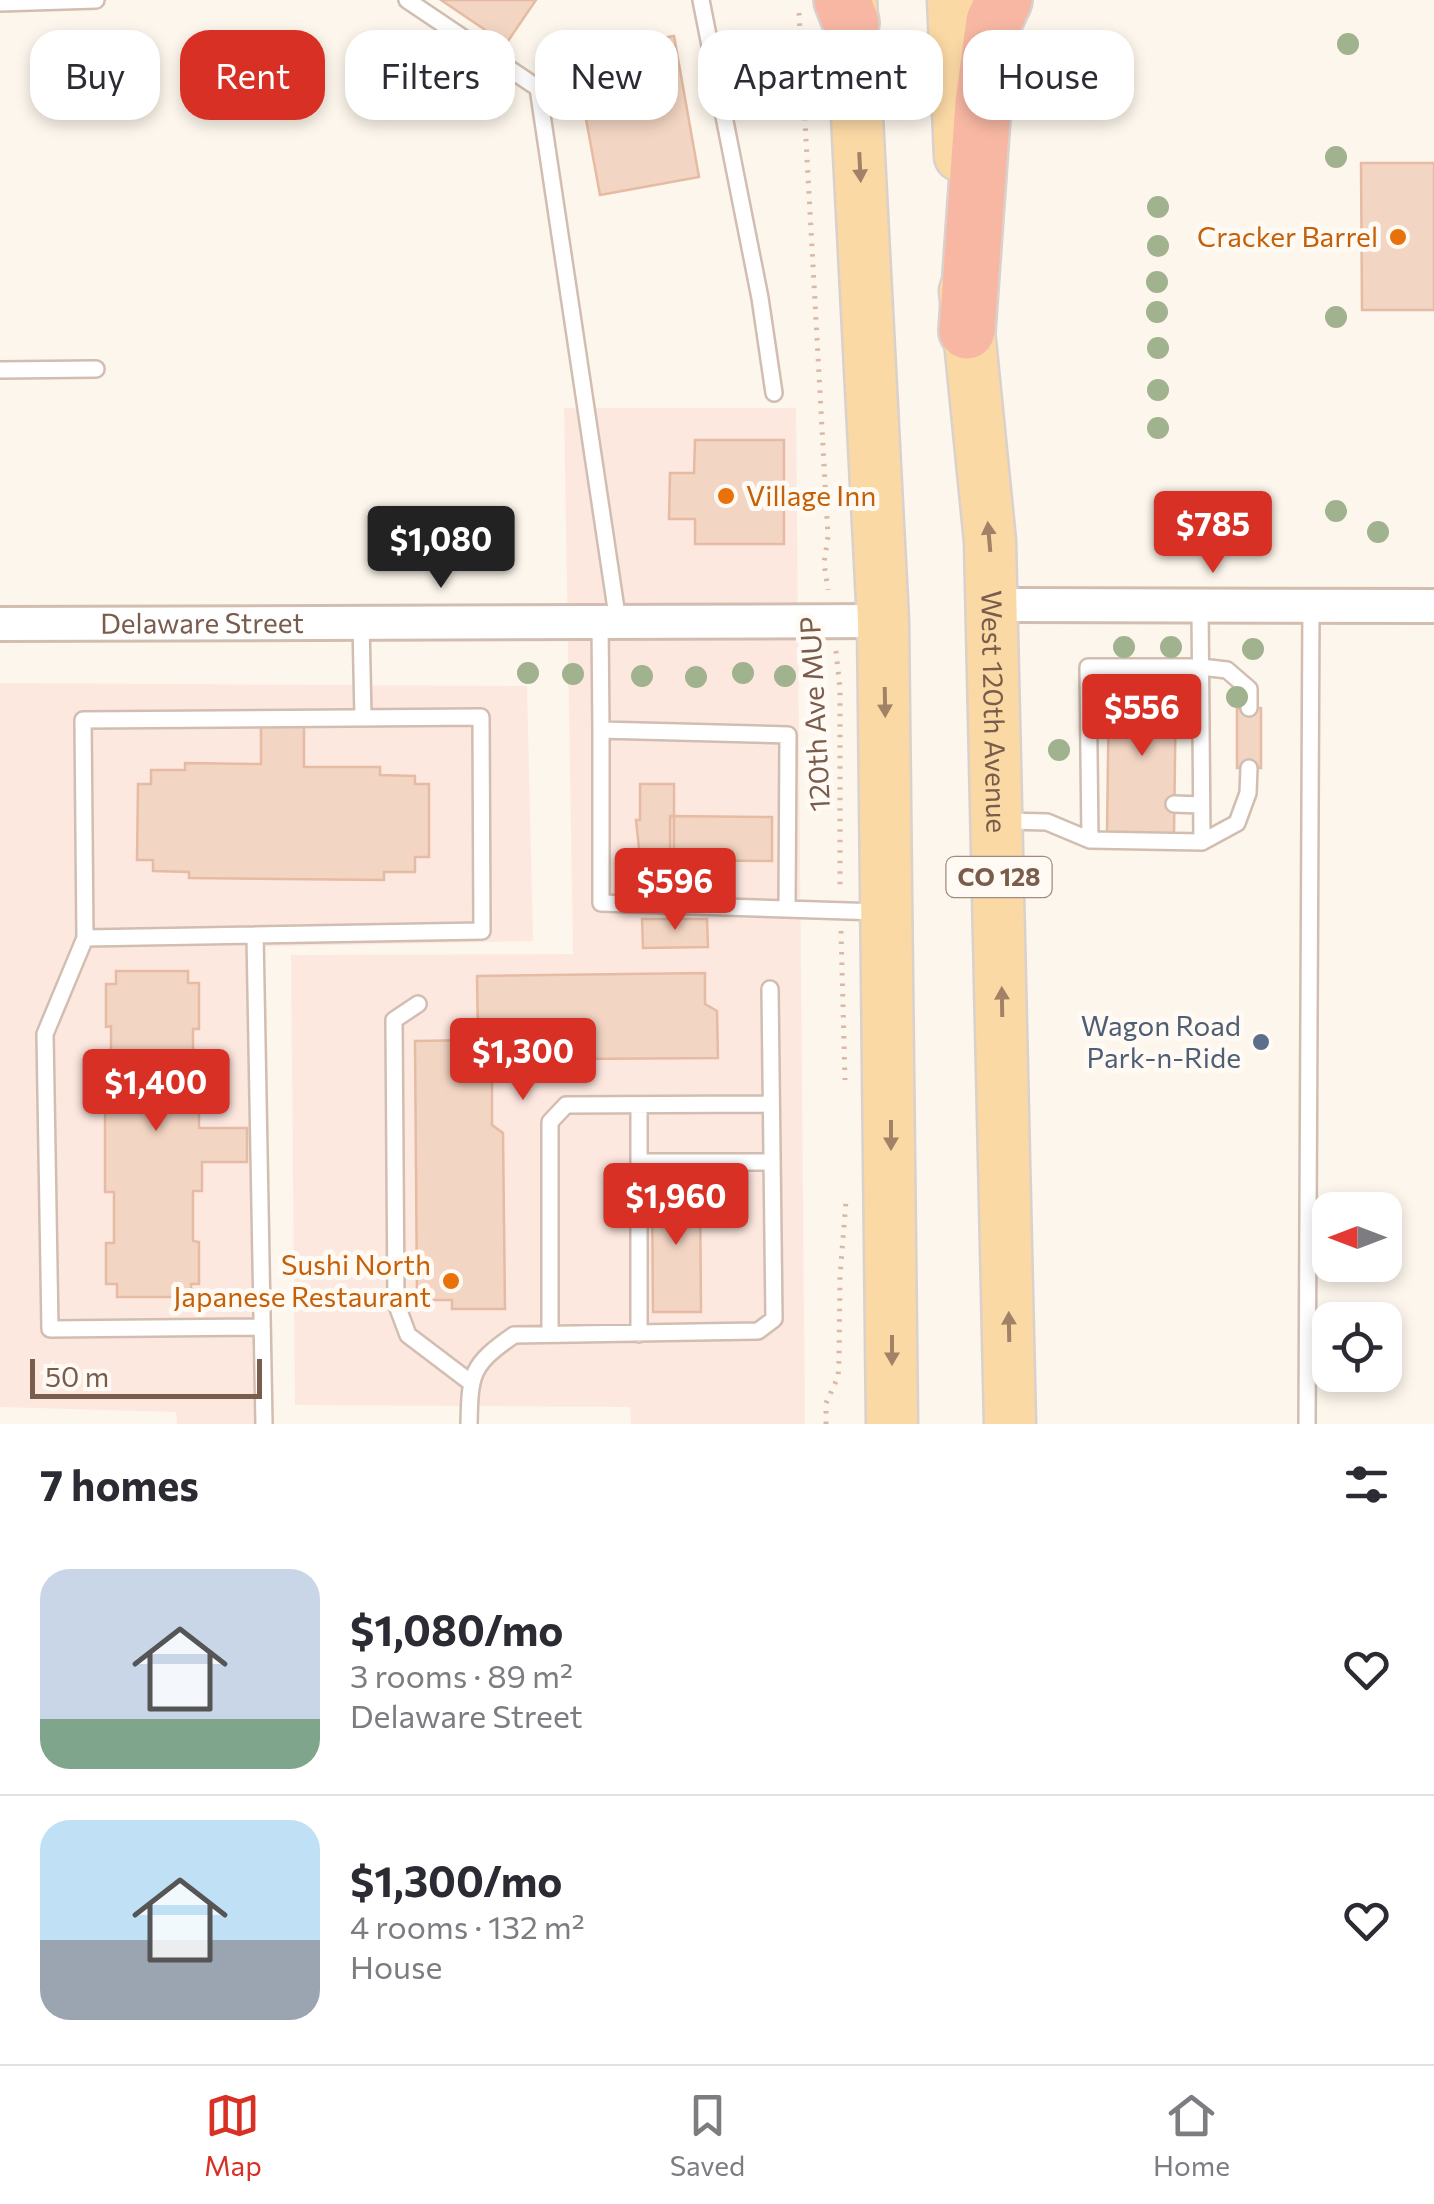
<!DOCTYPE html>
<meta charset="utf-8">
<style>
body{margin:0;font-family:Commissioner,sans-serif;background:#f2f2f3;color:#2b2b33;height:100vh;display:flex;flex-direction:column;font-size:38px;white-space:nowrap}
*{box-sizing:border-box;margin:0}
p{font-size:32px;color:#7c7c81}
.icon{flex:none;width:55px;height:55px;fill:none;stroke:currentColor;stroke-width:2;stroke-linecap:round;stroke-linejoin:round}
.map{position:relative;height:1424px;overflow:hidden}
.drawer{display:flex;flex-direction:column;background:#fff;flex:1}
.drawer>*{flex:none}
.guide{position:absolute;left:30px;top:30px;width:1375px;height:90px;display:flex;gap:20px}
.needle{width:65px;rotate:270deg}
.controls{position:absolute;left:1312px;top:1192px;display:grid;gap:20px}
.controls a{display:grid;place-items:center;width:90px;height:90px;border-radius:20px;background:#fff;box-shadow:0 5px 15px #0003;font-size:50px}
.scale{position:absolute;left:30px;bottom:25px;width:232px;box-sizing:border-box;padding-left:10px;border:5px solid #7a5c4d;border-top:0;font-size:28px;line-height:35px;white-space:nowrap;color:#7a5c4d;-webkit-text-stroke:8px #fffaf3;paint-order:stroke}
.price{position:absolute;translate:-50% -85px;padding:0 22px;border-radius:10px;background:#d93025;color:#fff;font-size:32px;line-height:65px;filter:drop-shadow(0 2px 5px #0008)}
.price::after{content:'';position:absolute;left:50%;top:60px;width:30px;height:22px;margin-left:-15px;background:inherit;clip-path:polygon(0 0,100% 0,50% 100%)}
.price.active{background:#222;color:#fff}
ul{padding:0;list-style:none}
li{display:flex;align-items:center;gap:30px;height:250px;padding:0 40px}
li+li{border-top:2px solid #e1e1e2}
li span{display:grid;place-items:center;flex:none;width:280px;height:200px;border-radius:30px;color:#555}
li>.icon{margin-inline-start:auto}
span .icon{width:120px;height:120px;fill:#fffc;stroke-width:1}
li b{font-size:42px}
h2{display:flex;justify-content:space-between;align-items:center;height:120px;padding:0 40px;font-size:42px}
.pill{padding:0 35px;border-radius:30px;background:#fff;box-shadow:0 5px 15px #0003;font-size:35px;line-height:90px}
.pill.active{background:#d93025;color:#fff}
.menu{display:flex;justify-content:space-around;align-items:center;height:140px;border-top:2px solid #e1e1e2;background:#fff;font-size:28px;color:#7c7c81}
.menu a{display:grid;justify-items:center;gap:5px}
.menu .active{color:#d93025}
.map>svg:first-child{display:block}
.commercial{fill:#fde8e0}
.building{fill:#f3d5c3;stroke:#e6bba3;stroke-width:2.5}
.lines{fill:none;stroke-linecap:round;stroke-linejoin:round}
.lane-casing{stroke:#d1beb0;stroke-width:20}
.street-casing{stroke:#d1beb0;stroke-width:38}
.primary-casing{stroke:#dad1cd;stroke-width:55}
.highway-casing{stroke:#dad1cd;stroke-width:60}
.path{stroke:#d9b8a5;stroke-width:5;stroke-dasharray:2.5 8;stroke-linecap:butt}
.lane{stroke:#fff;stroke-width:15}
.street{stroke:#fff;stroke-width:32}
.primary{stroke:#fbd9a5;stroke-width:50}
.highway{stroke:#f7b7a3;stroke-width:55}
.tree{fill:#a0b28e}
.oneway{fill:#a18267}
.food-dot{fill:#e8710a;stroke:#fffaf3;stroke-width:4}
.service-dot{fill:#5c6f8a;stroke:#fffaf3;stroke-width:4}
.labels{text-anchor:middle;stroke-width:10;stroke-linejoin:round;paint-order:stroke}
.shield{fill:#fffaf3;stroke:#a28b7f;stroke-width:2.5}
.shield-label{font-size:25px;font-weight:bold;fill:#7a5c4d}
.food-label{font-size:28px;fill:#c56008;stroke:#fffaf3;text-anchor:end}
.street-label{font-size:28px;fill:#7a5c4d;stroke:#fffaf3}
.service-label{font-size:28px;fill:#4e5e75;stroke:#fffaf3;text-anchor:end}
</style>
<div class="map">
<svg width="1434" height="1424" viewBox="0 0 1434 1424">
<rect width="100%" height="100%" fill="#fdf6ec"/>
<path class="commercial" d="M564,408H796L805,1424H631L630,1407L295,1405L291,955L573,954Z
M0,683L527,686L533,941L246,947L254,1424H177L176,1412L0,1407Z"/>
<path class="building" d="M441,0H536L506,44Z
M674,36L699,177L600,195L574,54Z
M1361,163H1434V310H1362Z
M695,440H784V544H695V519H669L670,473H694Z
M1109,684L1176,685L1174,834L1107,833Z
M1261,708V768H1237V709Z
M261,724H304V767H380V775L415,776V784H429V857H415V872H384V880L189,878V872L153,871V860H137L138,784H151V770H185V763L261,764Z
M640,784H674V858H640L636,820H640Z
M670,816L772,817V861L670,860Z
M642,919H707L708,947L643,948Z
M116,971H188V983H199V1029H193V1079H199V1128H247V1162H202V1191H193V1241L199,1242V1284H191V1297H117V1284H106V1243H114V1192H105V1077H111V1026L106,1027V984H116Z
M705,973V1004L717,1011L718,1058L574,1059L568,1052H492V1125L503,1133L505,1309H452V1300H417L415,1041L478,1040L477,976Z
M652,1183L700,1184L701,1312H653Z"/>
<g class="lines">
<defs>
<path id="lane" d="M407,0L538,88L618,622
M701,0L760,298L774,393
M0,3L96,0
M0,370L96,369
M361,622L363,718
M600,622L601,730
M1175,716H1201
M481,717L482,931L85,938L83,720Z
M1174,804L1201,805
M1005,821L1047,822L1090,840L1202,842L1200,607
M1090,840L1088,667H1201L1227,670L1249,689V708
M1202,842L1237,823L1248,793L1249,768
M787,909L788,735L601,730V903L879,912
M255,935L264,1424
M85,938L45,1034L50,1329L262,1327
M418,1004L394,1020L396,1303L408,1335L470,1382
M639,1105V1334
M639,1162H772
M550,1334V1122L566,1105L771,1104
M469,1424C470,1373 471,1365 514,1335L758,1331L774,1319L770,989
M1307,1424L1311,606"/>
<g id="street">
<path d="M992,605L1434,606"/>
<path id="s1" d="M0,624L883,621"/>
</g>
<g id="primary">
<path d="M851,0L883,621L892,1424"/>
<path d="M953,0L960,156"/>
<path id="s2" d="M965,291L990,541L1010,1424"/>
</g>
<path id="highway" d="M842,0L851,23
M967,331L983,103L994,21L1004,0"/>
</defs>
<use href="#lane" class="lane-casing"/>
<use href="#street" class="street-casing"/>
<use href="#primary" class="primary-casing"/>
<use href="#highway" class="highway-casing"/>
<path class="path" d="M799,13L828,537L824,563L828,590
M836,651L840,689V890
M841,931L845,1080
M826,1424V1403L838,1377L839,1360L840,1276L846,1201"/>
<use href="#lane" class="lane"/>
<use href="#street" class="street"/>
<use href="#primary" class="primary"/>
<use href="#highway" class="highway"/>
</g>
<g class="tree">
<circle cx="1348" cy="44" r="11"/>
<circle cx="1336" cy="157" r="11"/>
<circle cx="1158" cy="207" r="11"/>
<circle cx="1158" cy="246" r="11"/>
<circle cx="1157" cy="282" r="11"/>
<circle cx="1157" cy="312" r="11"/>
<circle cx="1336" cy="317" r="11"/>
<circle cx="1158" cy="348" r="11"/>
<circle cx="1158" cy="390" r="11"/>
<circle cx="1158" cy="428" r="11"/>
<circle cx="1336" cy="511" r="11"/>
<circle cx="1378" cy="532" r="11"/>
<circle cx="1124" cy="647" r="11"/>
<circle cx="1171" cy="647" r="11"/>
<circle cx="1253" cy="649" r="11"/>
<circle cx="528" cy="673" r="11"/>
<circle cx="743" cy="673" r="11"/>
<circle cx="573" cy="674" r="11"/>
<circle cx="642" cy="676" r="11"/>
<circle cx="785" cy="676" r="11"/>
<circle cx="696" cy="677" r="11"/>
<circle cx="1237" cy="697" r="11"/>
<circle cx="1059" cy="750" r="11"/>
</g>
<defs><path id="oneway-solid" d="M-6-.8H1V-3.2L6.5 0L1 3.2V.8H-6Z" transform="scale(2.5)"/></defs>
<g class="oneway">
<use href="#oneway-solid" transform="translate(860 167) rotate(87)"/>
<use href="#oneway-solid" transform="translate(989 537) rotate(-95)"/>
<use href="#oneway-solid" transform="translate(885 702) rotate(89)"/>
<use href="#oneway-solid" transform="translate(1002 1002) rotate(-91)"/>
<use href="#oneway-solid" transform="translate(891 1135) rotate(90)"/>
<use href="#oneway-solid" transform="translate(1009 1327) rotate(-91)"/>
<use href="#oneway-solid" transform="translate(892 1350) rotate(90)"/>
</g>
<g class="food-dot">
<circle cx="1398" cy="237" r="10"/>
<circle cx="726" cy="496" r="10"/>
<circle cx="451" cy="1281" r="10"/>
</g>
<circle class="service-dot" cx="1261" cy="1042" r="10"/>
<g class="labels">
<rect class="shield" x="946.5" y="857" width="105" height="40" rx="8"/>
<g class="shield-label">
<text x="999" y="886">CO 128</text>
</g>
<g class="food-label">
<text x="1378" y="247">Cracker Barrel</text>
<text x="746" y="506" text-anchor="start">Village Inn</text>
<text x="431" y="1275">Sushi North<tspan x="431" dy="32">Japanese Restaurant</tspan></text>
</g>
<g class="street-label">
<text dy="10" stroke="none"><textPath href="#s1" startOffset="202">Delaware Street</textPath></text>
<text dy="10" stroke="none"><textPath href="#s2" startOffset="422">West 120th Avenue</textPath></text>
<text transform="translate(815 714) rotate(-93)" y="10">120th Ave MUP</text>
</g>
<g class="service-label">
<text x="1241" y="1036">Wagon Road<tspan x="1241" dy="32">Park-n-Ride</tspan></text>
</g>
</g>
</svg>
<div class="controls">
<a><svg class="needle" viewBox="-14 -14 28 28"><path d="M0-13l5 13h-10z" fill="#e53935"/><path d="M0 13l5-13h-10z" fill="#7c7c81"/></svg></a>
<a><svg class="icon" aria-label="locate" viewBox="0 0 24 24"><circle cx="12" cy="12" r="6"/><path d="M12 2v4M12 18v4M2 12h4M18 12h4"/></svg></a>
</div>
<div class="scale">50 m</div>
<b class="price" style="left:1213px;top:576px">$785</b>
<b class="price active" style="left:441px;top:591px">$1,080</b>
<b class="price" style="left:1142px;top:759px">$556</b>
<b class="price" style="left:675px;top:933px">$596</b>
<b class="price" style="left:523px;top:1103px">$1,300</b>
<b class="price" style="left:156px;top:1134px">$1,400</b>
<b class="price" style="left:676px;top:1248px">$1,960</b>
<div class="guide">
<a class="pill">Buy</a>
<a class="pill active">Rent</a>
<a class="pill">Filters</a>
<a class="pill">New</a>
<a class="pill">Apartment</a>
<a class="pill">House</a>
</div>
</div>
<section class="drawer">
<h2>7 homes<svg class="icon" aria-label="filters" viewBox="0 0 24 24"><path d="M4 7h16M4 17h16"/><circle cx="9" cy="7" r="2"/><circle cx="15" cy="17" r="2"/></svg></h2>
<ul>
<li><span style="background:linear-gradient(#c9d6e8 75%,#7fa58c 0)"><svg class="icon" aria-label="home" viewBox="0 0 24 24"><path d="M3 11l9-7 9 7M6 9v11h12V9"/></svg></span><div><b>$1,080/mo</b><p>3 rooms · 89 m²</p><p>Delaware Street</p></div><svg class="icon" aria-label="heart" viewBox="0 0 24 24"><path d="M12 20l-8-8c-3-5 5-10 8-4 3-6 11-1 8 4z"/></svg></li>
<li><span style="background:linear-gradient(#bfe0f5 60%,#9aa5b1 0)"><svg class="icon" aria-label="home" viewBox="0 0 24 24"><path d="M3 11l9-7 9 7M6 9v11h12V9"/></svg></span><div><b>$1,300/mo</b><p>4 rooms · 132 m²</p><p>House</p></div><svg class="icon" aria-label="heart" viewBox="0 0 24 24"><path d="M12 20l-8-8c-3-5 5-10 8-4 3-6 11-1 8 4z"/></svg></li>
</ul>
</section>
<nav class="menu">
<a class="active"><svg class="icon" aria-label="map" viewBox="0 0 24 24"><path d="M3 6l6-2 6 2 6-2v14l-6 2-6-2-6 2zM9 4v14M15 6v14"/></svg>Map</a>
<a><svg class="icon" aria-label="saved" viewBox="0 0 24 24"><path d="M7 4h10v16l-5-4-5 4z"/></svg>Saved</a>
<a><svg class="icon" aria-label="home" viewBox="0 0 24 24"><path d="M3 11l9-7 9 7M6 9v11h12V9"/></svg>Home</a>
</nav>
